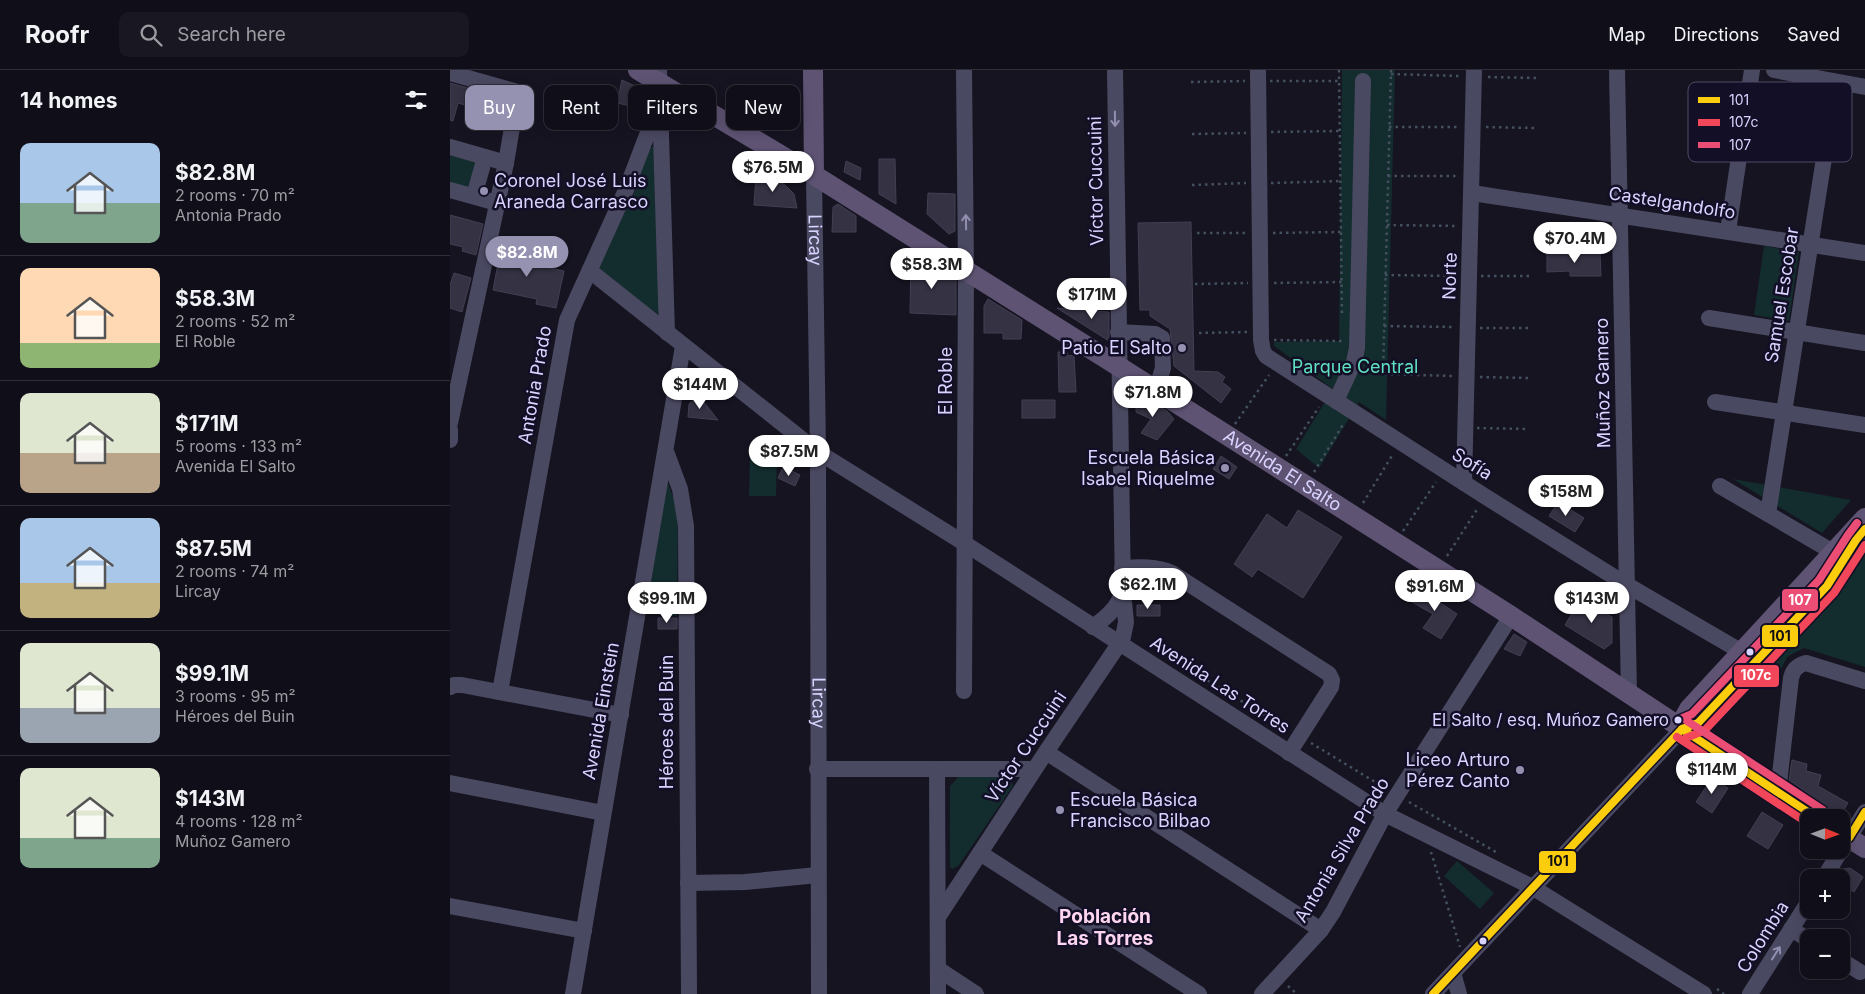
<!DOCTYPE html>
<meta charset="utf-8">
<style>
body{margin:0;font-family:Inter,sans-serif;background:#191822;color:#f1f3f6;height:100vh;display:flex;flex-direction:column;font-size:19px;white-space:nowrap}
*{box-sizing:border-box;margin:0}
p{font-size:16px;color:#9c9ca2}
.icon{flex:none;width:28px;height:28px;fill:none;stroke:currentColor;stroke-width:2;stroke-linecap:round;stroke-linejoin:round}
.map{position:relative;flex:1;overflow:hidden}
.drawer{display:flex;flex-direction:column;background:#100f19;width:450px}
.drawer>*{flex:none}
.banner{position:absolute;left:15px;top:15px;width:475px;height:45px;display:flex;gap:10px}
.needle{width:32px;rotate:91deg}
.fabs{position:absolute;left:1350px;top:739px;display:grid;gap:10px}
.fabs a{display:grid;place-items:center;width:50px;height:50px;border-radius:10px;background:#100f19;box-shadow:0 2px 12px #0003,0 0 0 1px #302f38;font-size:25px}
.price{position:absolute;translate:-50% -42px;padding:0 11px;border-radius:18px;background:#fff;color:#222;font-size:16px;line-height:32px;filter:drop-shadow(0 1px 2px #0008)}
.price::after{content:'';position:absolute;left:50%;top:30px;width:15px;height:11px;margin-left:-8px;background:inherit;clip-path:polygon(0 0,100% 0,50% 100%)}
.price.current{background:#9591b1;color:#fff}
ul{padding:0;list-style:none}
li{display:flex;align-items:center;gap:15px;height:125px;padding:0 20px}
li+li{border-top:1px solid #302f38}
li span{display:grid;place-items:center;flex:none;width:140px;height:100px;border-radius:10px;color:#555}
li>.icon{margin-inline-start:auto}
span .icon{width:60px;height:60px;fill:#fffc;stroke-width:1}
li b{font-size:21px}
h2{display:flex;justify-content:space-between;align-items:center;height:60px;padding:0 20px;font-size:21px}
.pill{padding:0 18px;border-radius:10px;background:#100f19;box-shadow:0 2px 12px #0003,0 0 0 1px #302f38;font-size:18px;line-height:45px}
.pill.current{background:#9591b1;color:#fff}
header{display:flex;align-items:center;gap:30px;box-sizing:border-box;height:70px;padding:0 25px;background:#100f19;border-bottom:1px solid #302f38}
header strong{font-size:24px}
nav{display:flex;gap:28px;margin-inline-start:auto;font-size:18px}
.search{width:350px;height:45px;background:#191822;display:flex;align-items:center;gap:12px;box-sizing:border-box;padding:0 18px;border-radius:10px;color:#9c9ca2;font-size:19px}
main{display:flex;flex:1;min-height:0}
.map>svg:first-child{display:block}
.green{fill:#132c2d}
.building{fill:#343243;stroke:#433f54}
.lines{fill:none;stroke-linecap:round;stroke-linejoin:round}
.path{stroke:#44505f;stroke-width:2.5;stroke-dasharray:2.5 4;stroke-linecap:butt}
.minor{stroke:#4a4962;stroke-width:16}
.major{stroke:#5e5373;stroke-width:20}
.bus-1-casing{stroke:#130f26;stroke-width:11}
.bus-2-casing{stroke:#130f26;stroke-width:11}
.bus-3-casing{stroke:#130f26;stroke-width:11}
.bus-1{stroke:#fccd0d;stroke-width:8}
.bus-2{stroke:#f2465a;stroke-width:8}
.bus-3{stroke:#eb4d74;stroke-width:8}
.oneway{stroke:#928eb0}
.poi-dot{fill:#9591b1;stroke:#130f26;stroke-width:2}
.bus-dot{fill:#d9d4ff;stroke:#130f26;stroke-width:2}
.labels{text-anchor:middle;stroke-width:5;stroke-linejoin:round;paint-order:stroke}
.bus-label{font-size:17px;fill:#d9d4ff;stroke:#130f26;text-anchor:end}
.poi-label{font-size:18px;fill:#d9d4ff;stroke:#130f26;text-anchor:end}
.street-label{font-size:18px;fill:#d9d4ff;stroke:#130f26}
.park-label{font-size:18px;fill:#5fe0c0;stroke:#130f26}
.neighbourhood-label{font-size:19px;font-weight:bold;fill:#ffd6f0;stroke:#130f26}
.key{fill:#130f26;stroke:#4e4a67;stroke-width:1}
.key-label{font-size:14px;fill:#d9d4ff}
.line-badge{stroke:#130f26;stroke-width:2}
.badge-label{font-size:14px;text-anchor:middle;font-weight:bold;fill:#fff}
.pale-badge-label{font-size:14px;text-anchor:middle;font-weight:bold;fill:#111}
</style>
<header>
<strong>Roofr</strong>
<div class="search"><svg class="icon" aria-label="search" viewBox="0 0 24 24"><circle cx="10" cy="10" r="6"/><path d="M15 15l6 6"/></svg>Search here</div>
<nav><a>Map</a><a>Directions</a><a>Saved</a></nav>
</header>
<main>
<section class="drawer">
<h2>14 homes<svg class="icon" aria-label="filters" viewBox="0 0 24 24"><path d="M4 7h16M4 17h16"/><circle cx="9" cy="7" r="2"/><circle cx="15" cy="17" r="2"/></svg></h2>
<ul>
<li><span style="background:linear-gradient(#a9c7e8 60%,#7fa58c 0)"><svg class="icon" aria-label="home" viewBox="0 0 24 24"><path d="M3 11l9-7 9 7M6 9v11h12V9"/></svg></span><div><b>$82.8M</b><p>2 rooms · 70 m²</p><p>Antonia Prado</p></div></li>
<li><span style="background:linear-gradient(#ffd9b3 75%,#8fb573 0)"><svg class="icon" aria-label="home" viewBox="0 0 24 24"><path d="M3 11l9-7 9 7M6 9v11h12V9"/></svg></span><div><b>$58.3M</b><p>2 rooms · 52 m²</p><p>El Roble</p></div></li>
<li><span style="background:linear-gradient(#dfe7d0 60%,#b9a48a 0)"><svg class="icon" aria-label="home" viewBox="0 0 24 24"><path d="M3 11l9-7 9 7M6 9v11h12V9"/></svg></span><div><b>$171M</b><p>5 rooms · 133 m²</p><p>Avenida El Salto</p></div></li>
<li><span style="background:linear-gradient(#a9c7e8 65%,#c2b280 0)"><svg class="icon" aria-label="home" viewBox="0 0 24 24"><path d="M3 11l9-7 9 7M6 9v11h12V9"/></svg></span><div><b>$87.5M</b><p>2 rooms · 74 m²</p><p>Lircay</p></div></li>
<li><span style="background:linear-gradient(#dfe7d0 65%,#9aa5b1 0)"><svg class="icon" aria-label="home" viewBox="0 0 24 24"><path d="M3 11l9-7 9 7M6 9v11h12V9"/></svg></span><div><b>$99.1M</b><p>3 rooms · 95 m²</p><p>Héroes del Buin</p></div></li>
<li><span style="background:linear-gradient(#dfe7d0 70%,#7fa58c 0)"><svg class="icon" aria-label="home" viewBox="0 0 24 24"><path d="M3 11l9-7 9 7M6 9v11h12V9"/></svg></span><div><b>$143M</b><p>4 rooms · 128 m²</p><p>Muñoz Gamero</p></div></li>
</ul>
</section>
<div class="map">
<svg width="1415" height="924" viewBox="0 0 1415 924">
<rect width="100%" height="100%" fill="#161421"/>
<path class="green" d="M892,0H945L936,350L909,332L869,398L846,379L883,319L824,276V272L889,271Z
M201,77H204L209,240L207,245L151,201L149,196L184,123L199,78Z
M0,85L26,92L18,118L0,112Z
M1314,176L1349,182L1339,251L1304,245Z
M300,382L327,383L326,426H299Z
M1283,409L1401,430L1372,463Z
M217,411L228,439L227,546L196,543Z
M1415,476V597L1354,578L1337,587L1329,604L1314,597L1389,513Z
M508,707H559L563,716L509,795L503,799L500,797V716Z
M1007,791L1044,823L1030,839L994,806Z"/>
<path class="building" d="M172,10L185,16L188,25L186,37L167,33Z
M0,13L57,29L55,41L24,34L22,37L8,33L3,51L0,50Z
M429,89H445L446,134L429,124Z
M396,91L411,98L410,110L394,102Z
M306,106L322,107L335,115L344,124L347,138L304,135Z
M478,123L505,124V161L499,164L477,144Z
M388,134L406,146V162H382L383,137Z
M0,145L33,154L26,185L12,181L13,177L0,174Z
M741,152L744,301L768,302L775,307L772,312L781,319L771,333L724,296L720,259L700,246V240H690L688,153Z
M51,178L82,184L80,194L114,201L106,238L86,234L87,229L43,220Z
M1097,183H1150L1151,206H1120V201L1097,202Z
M461,191L480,192L504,207L506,210V245L460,243Z
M4,203L21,208L12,242L0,238V215Z
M538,229L572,250L571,269H553V263H534V236Z
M607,238L659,242V271Z
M608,282H617V286L624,285L626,322H609Z
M249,326L268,350L238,347L239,334Z
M692,326L717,341L724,349L707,370L691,363L701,349L686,342V328Z
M572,330H605V348H572Z
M771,386L787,397L779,409L763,399Z
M333,397L350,405L345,416L328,408Z
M1108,432L1134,448L1125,462L1099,446Z
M848,440L892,467L853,528L808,499L802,507L784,494L817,444L837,458Z
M972,515L992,527L989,532L1007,544L991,569L973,558L983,544L962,532Z
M1131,528L1162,547V573L1154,579L1115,555Z
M687,535H710V546H687Z
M208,548H227V559H208Z
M1064,564L1077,572L1070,586L1054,579Z
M1342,690L1357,694L1356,701L1371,705L1368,716L1398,733L1390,746L1339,710Z
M1262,708L1278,718L1262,743L1246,732Z
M1312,742L1333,755L1318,779L1297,766Z
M1400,798L1413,807L1404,822L1391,814V803L1394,799Z"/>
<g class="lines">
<path class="path" d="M889,0L892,246
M941,0L933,304L1002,306
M941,4L1010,6
M1038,7L1087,8
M820,11H889
M741,12L795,11
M939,57H1010
M1036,57L1084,58
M821,62L890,61
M742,64L796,63
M938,106H1009
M821,113L891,111
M742,115L796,113
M937,155L1008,156
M747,163H798
M823,163L891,162
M935,205L1006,206
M1031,206H1082
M824,213L892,212
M745,214L798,213
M934,256L1005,257
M1030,258H1081
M749,263L798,262
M824,270L893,271
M1030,307L1080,308
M785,354L819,305
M1027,358L1079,359
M836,386L869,337
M864,402L894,353
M913,433L943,384
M953,461L986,412
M997,486L1028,438
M724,590L839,660
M861,673L935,718
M959,732L1046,782
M981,782L1010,877
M838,916L847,924
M1267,919L1274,924"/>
<g class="minor">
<path d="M209,0L217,263"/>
<path d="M808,0L811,270L813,281L816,286L1036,427L1177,515L1292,582"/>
<path d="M1167,0L1179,624"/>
<path d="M1324,0L1415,17"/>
<path d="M0,3L68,22L56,93L0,353"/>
<path d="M0,77L56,93"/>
<path id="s1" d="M364,105L368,382L369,924"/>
<path d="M0,120L47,133"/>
<path d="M1022,123L1415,183"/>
<path d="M24,126L35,87"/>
<path d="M1278,161L1302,0"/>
<path d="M140,201L368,382L514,473L935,744L1082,817L1254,924"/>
<path d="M1259,248L1415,273"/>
<path d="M668,262L705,264L712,268L713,298L706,320"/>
<path d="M886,331L904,292L907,278L913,11"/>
<path d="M1265,332L1415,355"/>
<path d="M0,360V370"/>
<path d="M217,384L230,419L236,456L239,924"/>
<path d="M1014,413L1024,0"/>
<path d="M1270,416L1383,482"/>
<path d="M1318,444L1386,12"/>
<path d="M672,498C690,497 706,496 722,503L879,604L882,610L881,617L839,683"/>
<path d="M643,557C657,547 667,538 673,522"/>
<path d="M0,617L4,615H12L171,645"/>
<path d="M514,621L516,201L514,0"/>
<path d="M50,622L117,250L176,120L210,31"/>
<path d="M596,682L871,860"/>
<path d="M367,699H584"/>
<path d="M487,699L488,924"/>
<path d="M0,713L153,743"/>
<path d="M1328,722L1341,608C1343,599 1348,595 1356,593L1415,611"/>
<path d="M1391,780L1415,742"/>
<path d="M530,783L749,924"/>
<path d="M1374,808L1391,780"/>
<path d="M238,813L295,812L368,805"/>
<path d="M0,836L134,861"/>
<path d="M488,847L596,682L669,574L673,567L676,552L673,522L665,0"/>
<path d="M1341,859L1359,870"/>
<path d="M1391,890L1410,902"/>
<path d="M488,899L526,924"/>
<path d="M1003,903L1009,924"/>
<path d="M123,924L233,276"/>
<path d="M812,924L871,860L883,842L935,744L1061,546"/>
<path d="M983,924L1232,659L1248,653L1377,516L1406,470L1415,459"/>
<path d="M1300,924L1359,831"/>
</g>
<g class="major">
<path id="s2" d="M188,0L364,105L668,296L1061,546L1368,748"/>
<path d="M363,0L364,105"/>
<path d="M1232,659L1234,648L1239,639L1415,448"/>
<path d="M1391,763L1415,778"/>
</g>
<defs>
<path id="bus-1" d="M1232,659L1248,653L1377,516L1406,470L1415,459
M1232,659L1367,748
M1391,763L1399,768L1415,742
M983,924L1232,659"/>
<path id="bus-2" d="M1227,667L1359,754
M1236,668L1255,660L1384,523L1415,475"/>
<path id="bus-3" d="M1228,650L1242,644L1369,510L1398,465L1407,453
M1237,651L1373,740"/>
</defs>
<use href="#bus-1" class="bus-1-casing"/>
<use href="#bus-2" class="bus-2-casing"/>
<use href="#bus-3" class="bus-3-casing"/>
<use href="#bus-1" class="bus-1"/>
<use href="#bus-2" class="bus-2"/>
<use href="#bus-3" class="bus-3"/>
</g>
<defs><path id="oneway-shaft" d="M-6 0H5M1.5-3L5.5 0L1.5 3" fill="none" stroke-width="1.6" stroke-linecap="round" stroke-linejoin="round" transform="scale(1.25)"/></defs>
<g class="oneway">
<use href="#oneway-shaft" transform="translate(665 49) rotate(89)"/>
<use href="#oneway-shaft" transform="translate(516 152) rotate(-91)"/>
<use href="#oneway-shaft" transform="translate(1326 883) rotate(-58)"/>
</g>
<g class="poi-dot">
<circle cx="34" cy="121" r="5"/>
<circle cx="732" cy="278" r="5"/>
<circle cx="775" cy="398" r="5"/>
<circle cx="1070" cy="700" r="5"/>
<circle cx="610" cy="740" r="5"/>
</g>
<g class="bus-dot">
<circle cx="1300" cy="582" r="4.5"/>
<circle cx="1228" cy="650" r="4.5"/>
<circle cx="1033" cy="871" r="4.5"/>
</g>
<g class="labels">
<g class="bus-label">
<text x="1219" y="656">El Salto / esq. Muñoz Gamero</text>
</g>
<g class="poi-label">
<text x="44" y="117" text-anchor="start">Coronel José Luis<tspan x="44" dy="21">Araneda Carrasco</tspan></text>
<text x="722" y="284">Patio El Salto</text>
<text x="765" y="394">Escuela Básica<tspan x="765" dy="21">Isabel Riquelme</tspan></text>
<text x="1060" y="696">Liceo Arturo<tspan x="1060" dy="21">Pérez Canto</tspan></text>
<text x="620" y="736" text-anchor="start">Escuela Básica<tspan x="620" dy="21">Francisco Bilbao</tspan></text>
</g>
<g class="street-label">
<text transform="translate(646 111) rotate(-91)" y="6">Víctor Cuccuini</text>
<text transform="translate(1222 133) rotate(9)" y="6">Castelgandolfo</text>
<text dy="6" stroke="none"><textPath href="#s1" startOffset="65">Lircay</textPath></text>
<text transform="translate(1000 206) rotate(-88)" y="6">Norte</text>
<text transform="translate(1332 225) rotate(-81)" y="6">Samuel Escobar</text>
<text transform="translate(496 311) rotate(-90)" y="6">El Roble</text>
<text transform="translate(1153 313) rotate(-91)" y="6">Muñoz Gamero</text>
<text transform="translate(85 315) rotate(-80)" y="6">Antonia Prado</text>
<text transform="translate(1022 394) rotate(32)" y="6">Sofía</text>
<text dy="6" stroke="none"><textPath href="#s2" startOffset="759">Avenida El Salto</textPath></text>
<text transform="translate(770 615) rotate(33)" y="6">Avenida Las Torres</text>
<text dy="6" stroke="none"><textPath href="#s1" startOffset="528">Lircay</textPath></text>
<text transform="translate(151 641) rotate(-80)" y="6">Avenida Einstein</text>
<text transform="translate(217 652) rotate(-90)" y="6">Héroes del Buin</text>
<text transform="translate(576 677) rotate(-56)" y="6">Víctor Cuccuini</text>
<text transform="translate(892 780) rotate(-59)" y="6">Antonia Silva Prado</text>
<text transform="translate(1313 867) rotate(-58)" y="6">Colombia</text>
</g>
<g class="park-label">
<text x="905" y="303">Parque Central</text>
</g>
<g class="neighbourhood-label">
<text x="655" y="853">Población<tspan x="655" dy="22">Las Torres</tspan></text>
</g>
</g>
<rect x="1238" y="12" width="164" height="80" rx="8" class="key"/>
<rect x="1248" y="27" width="22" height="6" fill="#fccd0d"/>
<rect x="1248" y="49" width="22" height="7" fill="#f2465a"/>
<rect x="1248" y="72" width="22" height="6" fill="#eb4d74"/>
<g class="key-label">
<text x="1279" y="35">101</text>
<text x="1279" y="57">107c</text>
<text x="1279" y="80">107</text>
</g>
<g class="line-badge">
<rect x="1331" y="518" width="38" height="24" rx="5" fill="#eb4d74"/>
<rect x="1311" y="554" width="38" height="24" rx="5" fill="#fccd0d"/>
<rect x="1283" y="594" width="47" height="24" rx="5" fill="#f2465a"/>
<rect x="1088" y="780" width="39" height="24" rx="5" fill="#fccd0d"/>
</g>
<g class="badge-label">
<text x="1350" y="535">107</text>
<text x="1306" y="610">107c</text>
</g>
<g class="pale-badge-label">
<text x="1330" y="571">101</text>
<text x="1108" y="796">101</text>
</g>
</svg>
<div class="fabs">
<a><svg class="needle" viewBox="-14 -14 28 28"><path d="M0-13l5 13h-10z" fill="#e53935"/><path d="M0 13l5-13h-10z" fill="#9c9ca2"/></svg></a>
<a>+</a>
<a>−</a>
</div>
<b class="price" style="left:323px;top:123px">$76.5M</b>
<b class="price" style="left:1125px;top:194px">$70.4M</b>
<b class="price current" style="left:77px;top:208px">$82.8M</b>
<b class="price" style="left:482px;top:220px">$58.3M</b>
<b class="price" style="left:642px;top:250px">$171M</b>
<b class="price" style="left:250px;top:340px">$144M</b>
<b class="price" style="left:703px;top:348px">$71.8M</b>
<b class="price" style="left:339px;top:407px">$87.5M</b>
<b class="price" style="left:1116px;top:447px">$158M</b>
<b class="price" style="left:698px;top:540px">$62.1M</b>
<b class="price" style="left:985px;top:542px">$91.6M</b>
<b class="price" style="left:217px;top:554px">$99.1M</b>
<b class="price" style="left:1142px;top:554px">$143M</b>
<b class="price" style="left:1262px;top:725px">$114M</b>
<div class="banner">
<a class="pill current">Buy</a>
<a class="pill">Rent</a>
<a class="pill">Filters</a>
<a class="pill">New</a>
</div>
</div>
</main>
